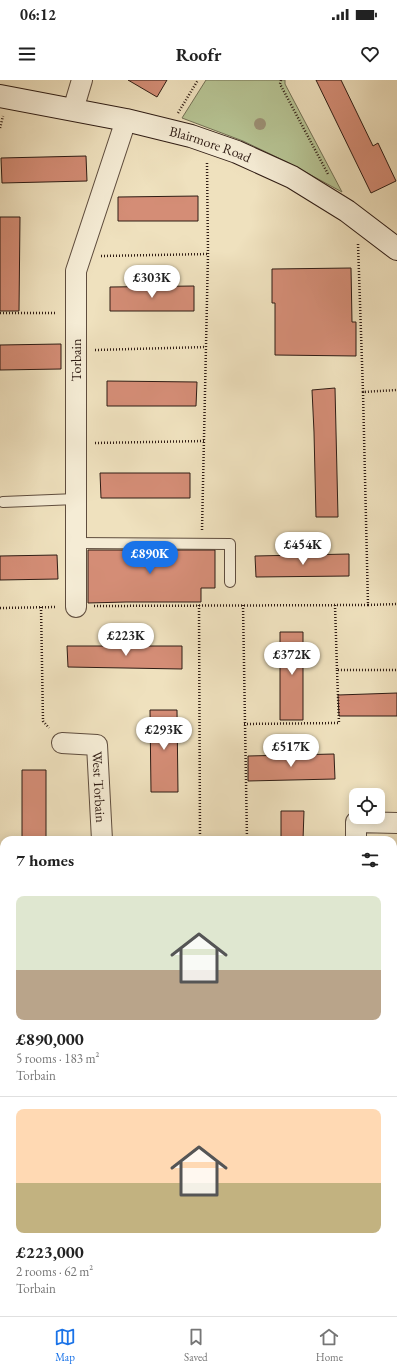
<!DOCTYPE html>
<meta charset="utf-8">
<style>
body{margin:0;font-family:"EB Garamond",serif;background:#f6f6f6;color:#222;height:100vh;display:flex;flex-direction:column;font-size:15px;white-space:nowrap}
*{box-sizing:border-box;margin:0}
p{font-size:13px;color:#767676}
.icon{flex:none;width:22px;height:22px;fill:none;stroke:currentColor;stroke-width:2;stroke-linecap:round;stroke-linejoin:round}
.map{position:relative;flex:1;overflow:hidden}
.drawer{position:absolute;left:0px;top:756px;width:397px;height:480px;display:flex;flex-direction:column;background:#fff;border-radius:12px 12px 0 0;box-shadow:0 2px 10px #0003}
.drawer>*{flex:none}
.tools{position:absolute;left:349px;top:708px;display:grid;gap:8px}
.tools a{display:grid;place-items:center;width:36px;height:36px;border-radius:8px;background:#fff;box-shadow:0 2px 10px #0003;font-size:20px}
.price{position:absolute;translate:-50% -34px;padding:0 9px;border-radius:14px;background:#fff;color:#222;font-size:13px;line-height:26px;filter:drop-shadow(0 1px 2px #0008)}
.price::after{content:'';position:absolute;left:50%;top:24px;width:12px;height:9px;margin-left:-6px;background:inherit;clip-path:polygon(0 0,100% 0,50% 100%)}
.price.active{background:#1a73e8;color:#fff}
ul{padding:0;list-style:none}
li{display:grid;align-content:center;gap:8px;height:212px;padding:0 16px}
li+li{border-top:1px solid #e0e0e0}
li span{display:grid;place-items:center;height:124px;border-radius:8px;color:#555}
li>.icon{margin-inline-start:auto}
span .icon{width:72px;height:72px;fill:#fffc;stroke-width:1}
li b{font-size:17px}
h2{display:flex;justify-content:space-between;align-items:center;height:48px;padding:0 16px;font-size:17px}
.status{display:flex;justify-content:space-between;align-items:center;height:28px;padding:0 20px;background:#fff;direction:ltr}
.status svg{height:11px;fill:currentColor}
header{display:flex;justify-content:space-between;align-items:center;height:52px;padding:0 16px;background:#fff;font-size:18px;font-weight:700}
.tabs{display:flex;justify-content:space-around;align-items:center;height:56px;border-top:1px solid #e0e0e0;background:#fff;font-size:11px;color:#767676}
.tabs a{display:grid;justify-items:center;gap:2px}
.tabs .active{color:#1a73e8}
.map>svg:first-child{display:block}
.green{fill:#b6c393;stroke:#727054}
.building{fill:#d48d76;stroke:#2f1c14}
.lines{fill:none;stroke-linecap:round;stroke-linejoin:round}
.lane-casing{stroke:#5f4d3e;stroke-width:12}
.street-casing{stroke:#5f4d3e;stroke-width:22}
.secondary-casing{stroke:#2f1c14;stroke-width:24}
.path{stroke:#2f1c14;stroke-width:2.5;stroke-dasharray:1 2;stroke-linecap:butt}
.lane{stroke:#f5ecd5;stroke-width:10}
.street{stroke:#f5ecd5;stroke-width:20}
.secondary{stroke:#f5ecd5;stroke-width:22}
.tree{fill:#9c9075}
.labels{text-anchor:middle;stroke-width:3;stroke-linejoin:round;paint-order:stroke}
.street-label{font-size:14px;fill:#2f1c14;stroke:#f5ecd5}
</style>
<div class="status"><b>06:12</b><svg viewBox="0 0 49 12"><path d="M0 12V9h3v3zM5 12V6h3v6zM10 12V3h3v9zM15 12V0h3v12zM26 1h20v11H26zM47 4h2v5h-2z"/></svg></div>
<header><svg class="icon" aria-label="menu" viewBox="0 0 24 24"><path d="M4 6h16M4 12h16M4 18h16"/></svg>Roofr<svg class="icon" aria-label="heart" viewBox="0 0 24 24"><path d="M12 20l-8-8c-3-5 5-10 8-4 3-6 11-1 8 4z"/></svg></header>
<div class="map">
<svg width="397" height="1236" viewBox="0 0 397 1236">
<rect width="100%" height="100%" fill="#efe1be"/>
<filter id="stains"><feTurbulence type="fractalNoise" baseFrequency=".005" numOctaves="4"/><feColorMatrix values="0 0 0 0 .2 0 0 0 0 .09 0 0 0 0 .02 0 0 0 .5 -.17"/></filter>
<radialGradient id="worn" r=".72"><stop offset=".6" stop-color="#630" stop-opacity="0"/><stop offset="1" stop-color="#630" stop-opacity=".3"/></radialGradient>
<path class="green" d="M206,0H285V4L342,112L287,82L243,61L182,38Z"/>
<path class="building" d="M128,0H167L157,17Z
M316,0H341L373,66L378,63L396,101L371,113Z
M86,76L87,101L2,103L1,78Z
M198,116V141H118V117Z
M0,137H20L19,231H0Z
M351,188L352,242H356V276L275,275V223H272V189Z
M194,206V231H110V207Z
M61,264V289L0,290V265Z
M107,301L197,302L196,326H107Z
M335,308L338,437H316L314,352L312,310Z
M100,393H190V418H101Z
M88,470H215V508H201V522H126L88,523Z
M349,474V496L256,497L255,476Z
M57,475L58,499L0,500V476Z
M280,552H303V640H280Z
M67,566H182V589L68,587Z
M397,613V636H339L338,615Z
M150,630H177L178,712H151Z
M334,674L335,699L248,701V676Z
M22,690H46V760H22Z
M281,731H304L303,760H281Z"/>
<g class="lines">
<defs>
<path id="lane" d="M3,422L76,419
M76,463L230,464V502
M0,1128H4"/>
<g id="street">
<path d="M73,30L82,0"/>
<path d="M76,527V191L126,40"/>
<path id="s1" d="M62,663L97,665L102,760"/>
<path d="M356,760V742L397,743"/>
<path d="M0,1066L4,1033"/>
<path d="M109,1236L112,1232"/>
</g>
<g id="secondary">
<path id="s2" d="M0,16L126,40L191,56L237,72L292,97L347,131L397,169"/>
<path d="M393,978H397"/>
<path d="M0,981L4,982"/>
</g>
</defs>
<use href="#lane" class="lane-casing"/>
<use href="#street" class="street-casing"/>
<use href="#secondary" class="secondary-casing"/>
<path class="path" d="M281,0L280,4L328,94
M178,33L198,0
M0,48L3,36
M358,164L363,312
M101,176L208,174
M0,233H57
M95,270L206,267
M95,363L204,361
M202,450L208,174L207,83
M199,525L200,760
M243,525L247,760
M335,525L337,590H397
M368,525L397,524
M94,526L368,525L363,312L397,310
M41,527L43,641L49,648
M0,528L57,527
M244,644L339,643L337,590
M393,916H397
M361,1232L383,1236
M224,1236L225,1232"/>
<use href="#lane" class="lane"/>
<use href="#street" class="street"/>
<use href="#secondary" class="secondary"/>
</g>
<circle class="tree" cx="260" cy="44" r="6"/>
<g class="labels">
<g class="street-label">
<text dy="5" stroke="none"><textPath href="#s2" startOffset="216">Blairmore Road</textPath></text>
<text transform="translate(76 280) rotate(-90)" y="5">Torbain</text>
<text dy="5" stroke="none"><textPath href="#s1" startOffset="77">West Torbain</textPath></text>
</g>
</g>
<rect width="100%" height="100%" filter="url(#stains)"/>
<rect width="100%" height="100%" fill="url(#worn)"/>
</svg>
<div class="tools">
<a><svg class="icon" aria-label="locate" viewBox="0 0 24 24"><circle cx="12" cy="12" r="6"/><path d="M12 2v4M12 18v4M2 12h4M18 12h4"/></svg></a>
</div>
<b class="price" style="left:152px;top:219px">£303K</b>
<b class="price" style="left:303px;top:486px">£454K</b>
<b class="price active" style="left:150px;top:495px">£890K</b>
<b class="price" style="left:126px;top:577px">£223K</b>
<b class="price" style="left:292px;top:596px">£372K</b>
<b class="price" style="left:164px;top:671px">£293K</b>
<b class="price" style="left:291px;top:688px">£517K</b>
<section class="drawer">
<h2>7 homes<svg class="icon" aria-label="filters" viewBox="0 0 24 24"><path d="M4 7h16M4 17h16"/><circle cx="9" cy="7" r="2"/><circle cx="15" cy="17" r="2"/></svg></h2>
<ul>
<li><span style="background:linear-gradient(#dfe7d0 60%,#b9a48a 0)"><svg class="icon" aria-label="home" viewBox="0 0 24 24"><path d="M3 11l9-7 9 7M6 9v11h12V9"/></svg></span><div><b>£890,000</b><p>5 rooms · 183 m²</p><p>Torbain</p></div></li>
<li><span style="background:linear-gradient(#ffd9b3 60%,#c2b280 0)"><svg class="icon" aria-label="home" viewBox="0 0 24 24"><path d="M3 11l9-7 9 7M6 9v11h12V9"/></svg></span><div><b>£223,000</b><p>2 rooms · 62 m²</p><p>Torbain</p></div></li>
</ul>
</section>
</div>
<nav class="tabs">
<a class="active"><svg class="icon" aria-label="map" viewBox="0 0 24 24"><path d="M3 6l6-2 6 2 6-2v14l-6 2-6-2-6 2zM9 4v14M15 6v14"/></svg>Map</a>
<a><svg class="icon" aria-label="saved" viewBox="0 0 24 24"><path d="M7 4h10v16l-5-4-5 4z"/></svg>Saved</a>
<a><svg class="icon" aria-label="home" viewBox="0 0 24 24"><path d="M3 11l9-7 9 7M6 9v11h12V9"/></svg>Home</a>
</nav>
